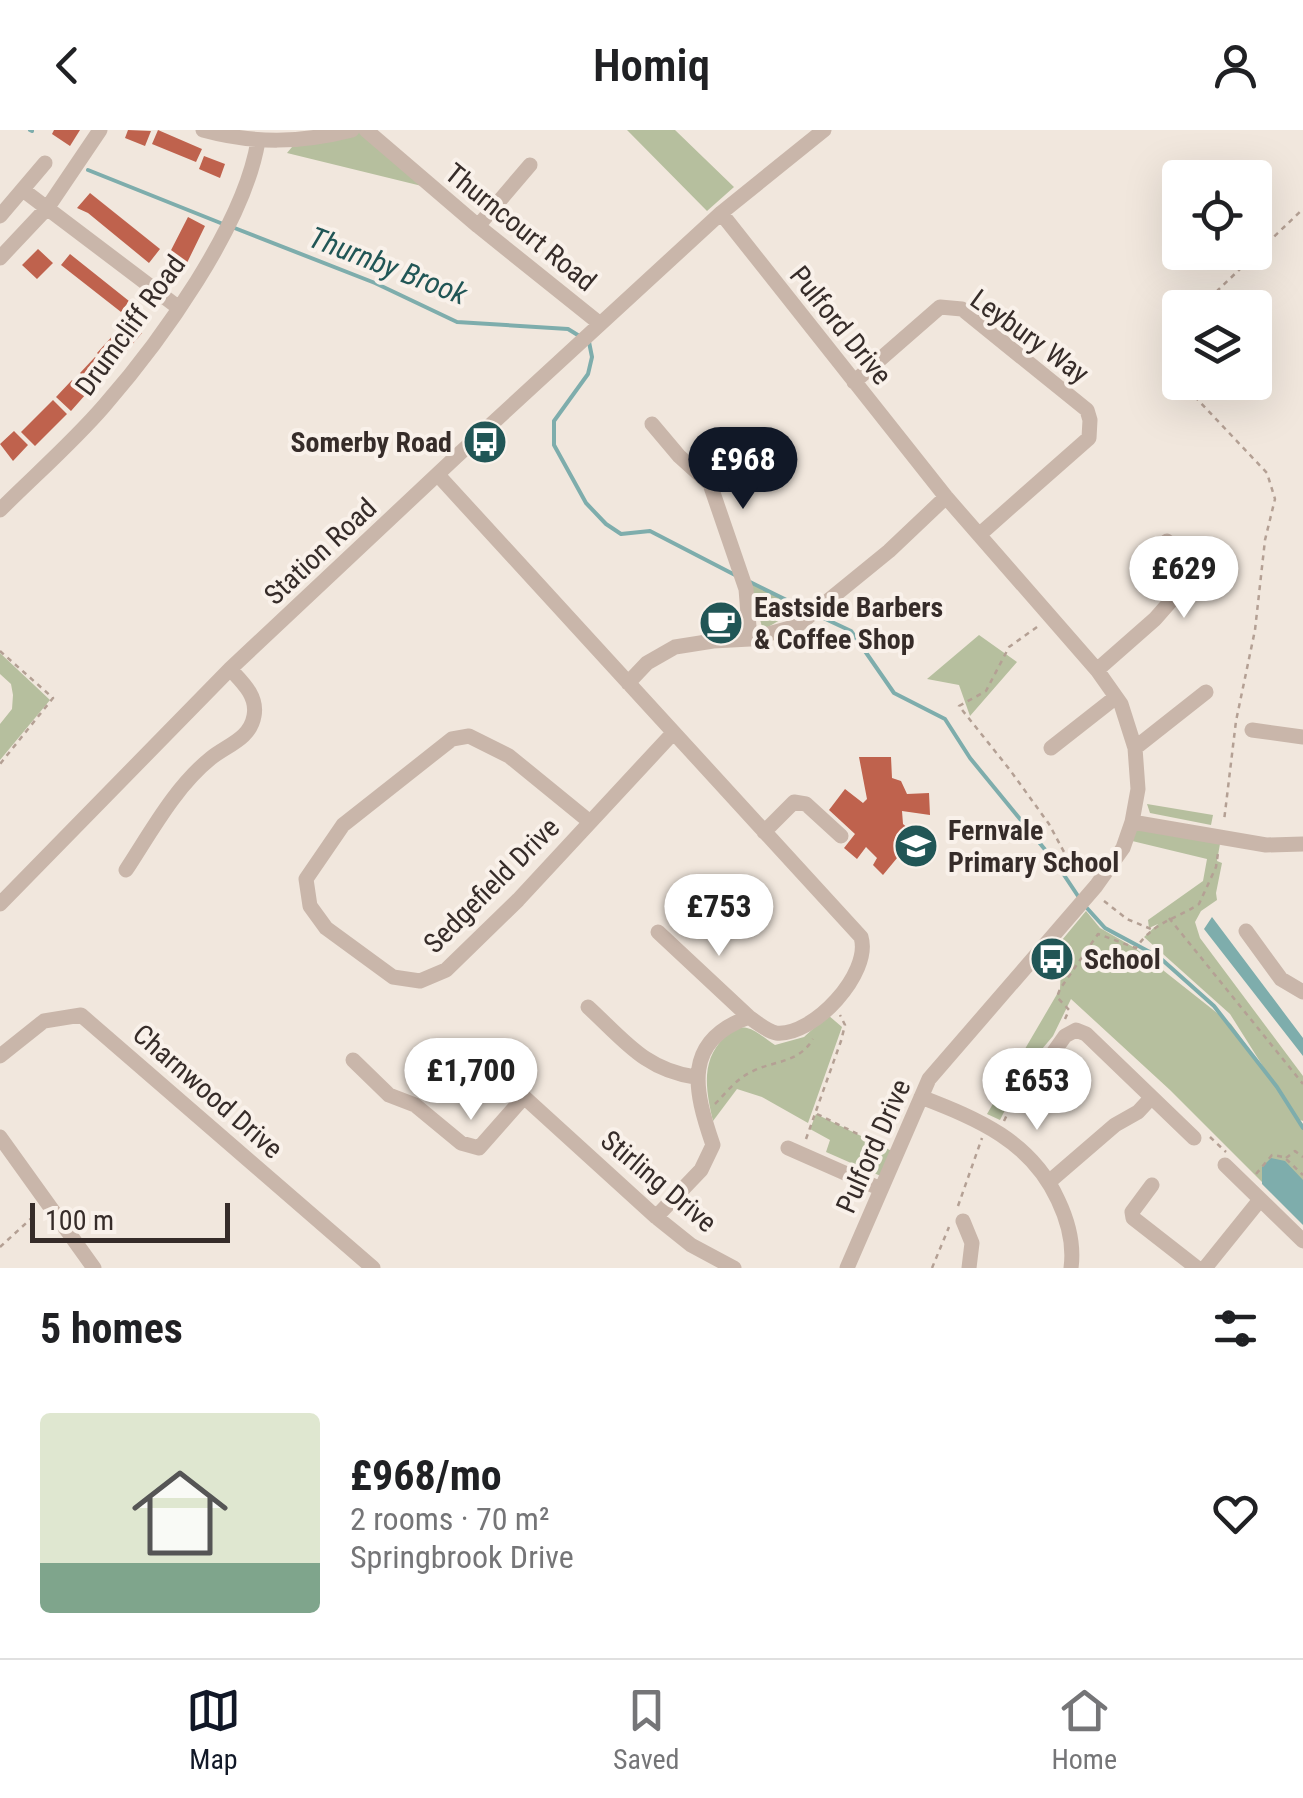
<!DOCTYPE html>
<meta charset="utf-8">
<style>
body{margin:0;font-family:"Roboto Condensed",sans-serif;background:#f6f6f6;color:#202124;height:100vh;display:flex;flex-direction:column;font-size:38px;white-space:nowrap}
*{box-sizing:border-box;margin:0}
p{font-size:32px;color:#757577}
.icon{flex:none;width:55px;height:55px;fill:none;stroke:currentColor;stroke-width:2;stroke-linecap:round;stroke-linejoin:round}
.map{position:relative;height:1138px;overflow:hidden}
.details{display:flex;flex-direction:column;background:#fff;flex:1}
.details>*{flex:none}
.buttons{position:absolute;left:1162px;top:30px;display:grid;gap:20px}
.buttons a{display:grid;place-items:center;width:110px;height:110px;border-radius:10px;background:#fff;box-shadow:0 10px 40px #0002;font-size:50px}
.scale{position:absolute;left:30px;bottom:25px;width:200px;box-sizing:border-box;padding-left:10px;border:5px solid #362c29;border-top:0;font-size:28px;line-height:35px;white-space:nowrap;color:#362c29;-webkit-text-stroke:8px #f9f1ea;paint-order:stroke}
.price{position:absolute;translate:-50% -85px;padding:0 22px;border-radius:35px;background:#fff;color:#222;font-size:32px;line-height:65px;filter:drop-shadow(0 2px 5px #0008)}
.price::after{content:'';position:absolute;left:50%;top:60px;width:30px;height:22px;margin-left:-15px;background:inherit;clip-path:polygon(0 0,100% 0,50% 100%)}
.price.on{background:#111827;color:#fff}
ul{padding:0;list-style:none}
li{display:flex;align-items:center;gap:30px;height:250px;padding:0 40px}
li+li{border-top:2px solid #e0e0e0}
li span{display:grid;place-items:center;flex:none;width:280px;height:200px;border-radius:10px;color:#555}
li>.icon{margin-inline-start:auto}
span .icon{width:120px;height:120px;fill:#fffc;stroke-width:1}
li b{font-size:42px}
h2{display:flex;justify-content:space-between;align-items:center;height:120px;padding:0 40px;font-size:42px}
header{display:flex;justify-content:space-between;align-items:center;height:130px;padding:0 40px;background:#fff;font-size:45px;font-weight:600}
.tabs{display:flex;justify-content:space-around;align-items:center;height:140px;border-top:2px solid #e0e0e0;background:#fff;font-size:28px;color:#757577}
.tabs a{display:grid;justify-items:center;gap:5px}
.tabs .on{color:#111827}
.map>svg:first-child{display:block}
.green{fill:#b6bf9e}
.water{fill:#7eadac}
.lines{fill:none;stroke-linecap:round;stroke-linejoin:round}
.stream{stroke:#7eadac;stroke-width:4}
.building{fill:#bf624d}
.path{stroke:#b4a094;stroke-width:2.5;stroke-dasharray:5 5;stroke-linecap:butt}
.minor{stroke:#c9b6aa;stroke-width:15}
.labels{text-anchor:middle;stroke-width:8;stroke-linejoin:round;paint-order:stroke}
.street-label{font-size:28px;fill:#362c29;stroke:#f9f1ea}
.poi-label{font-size:28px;font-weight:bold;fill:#362c29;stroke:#f9f1ea;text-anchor:start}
.water-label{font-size:30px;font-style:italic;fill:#215656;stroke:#f9f1ea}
</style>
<header><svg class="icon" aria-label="back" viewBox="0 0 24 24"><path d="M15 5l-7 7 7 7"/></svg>Homiq<svg class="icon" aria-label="person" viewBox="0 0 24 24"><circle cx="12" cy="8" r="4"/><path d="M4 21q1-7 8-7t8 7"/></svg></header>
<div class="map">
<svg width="1303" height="1138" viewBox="0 0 1303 1138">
<rect width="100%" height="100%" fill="#f1e7dd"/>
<path class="green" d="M366,0L434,59L287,23L297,11Z
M627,0H675L734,57L707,81Z
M754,454L802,477L763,500L750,455Z
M979,505L1017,532L970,586L959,555L927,549Z
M0,523L50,570L0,630V594L12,579L13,565L11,554L0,544Z
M1147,674L1213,685L1211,695L1150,683Z
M1132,692L1221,708L1217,731L1222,733L1216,763L1217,770L1201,781L1195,792L1200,808L1303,946V991L1300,990L1303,994V1093L1170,960L1071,869L1053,906L1026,938L1000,990L987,984L1060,859L1061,838L1048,827L1086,781L1100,798L1135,818L1231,894L1271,949L1230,884L1144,807L1158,794L1149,798L1148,790L1203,751L1207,729L1128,710Z
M828,885L842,897L808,993L762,967L737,959L713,991C706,961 700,930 725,907C731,901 738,896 747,898C756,900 767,910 775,915L804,907Z
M816,984L896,1023L883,1047L826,1022L830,1010L810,999Z"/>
<path class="water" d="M1212,787L1303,908V926L1204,799Z
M1271,1028L1285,1031L1303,1050V1095L1262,1054V1037Z"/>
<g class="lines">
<path class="stream" d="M30,0L32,1
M88,40L223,94
M232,97L375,153L457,192L568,199L581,207
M589,212L592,227L588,244L554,291V315L586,373L606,394L621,404L650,401L737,446
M750,452L809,481
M817,485L851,501L894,563L945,589L970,628L1056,733L1080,769
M1086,777L1105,798L1159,827L1214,876L1277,957L1303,998"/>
</g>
<path class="building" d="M54,0H80L70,16L52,4Z
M128,0L151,1L145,16L125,8Z
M158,0L202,19L196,32L152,14Z
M204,26L225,34L220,48L199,39Z
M90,63L160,119L149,133L88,83L77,78Z
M188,87L205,96L185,137L167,128Z
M38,119L53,133L37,149L22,135Z
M70,124L129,171L121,182L61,135Z
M127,190L142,203L113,237L97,223Z
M95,227L109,241L95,257L80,243Z
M72,250L86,264L71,281L56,267Z
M53,270L67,284L35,316L21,302Z
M14,301L28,315L13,331L0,314Z
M859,627H891L892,648L901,651L907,664L929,663L930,685L902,681L903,694L916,705L883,745L873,735L877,728L866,717L857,729L844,718L855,704L829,680L845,659L863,673L867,669Z"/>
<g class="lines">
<path class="path" d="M1205,178L1218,160L1303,79
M1180,207L1172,237L1180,250
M1181,252L1267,343L1275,369L1265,410L1255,500L1236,591L1224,691
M1037,497L1009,517L986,561L959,576L1010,640L1049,694L1064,722L1088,742
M0,521L53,568L0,634
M1104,771L1127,789L1151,799
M1169,788L1303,954
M1050,832L1068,844
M1065,889L1069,880L1057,867L1060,859L1098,804L1136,818C1156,790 1173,791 1199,774L1216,737L1218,723
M715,974C726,963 736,949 751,942C774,930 798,934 813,909
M817,984L882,1016
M1004,991L1028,940
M1210,1007L1226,1022
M806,1009L841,911L845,895L840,885
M1286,1028L1295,1021L1303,1027
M1256,1044L1272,1025L1284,1027L1303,1045
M958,1076L982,1008
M0,1117L36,1084
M932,1138L949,1097"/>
<path class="minor" d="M203,0C254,14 301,13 352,0
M366,0L478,96L599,193
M23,60L179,178
M721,83L946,367L1097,540L1121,574L1135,618L1138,659L1132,692L1123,718L1096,756L929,949L847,1138
M0,86L45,33
M478,96L530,35
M0,128L48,77L100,0
M854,252L940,177L962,179L1087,280L1090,290L1089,308L979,405
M652,294L679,326L710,354L746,459L750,509
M438,345L861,807C872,843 813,907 776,903C767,901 757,893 749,887C682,911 694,960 713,1015L701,1040L656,1087
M0,380C34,346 72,313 104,276C160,212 244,96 258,11
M1097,540L1155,489L1184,456L1167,411
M628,553L647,533L675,517L713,511L750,509L797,496L889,421L946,367
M1252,600L1303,607
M1051,618L1116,567
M1135,618L1206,562
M590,692L509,626L469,606L452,609L343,695L306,749L310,776L326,798L393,847L420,851L446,840L518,770L673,603
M1132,692L1266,715L1303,714
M764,702L794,672L806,674L841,706
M126,740C151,702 175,657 211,628C227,615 250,609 254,586C258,566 242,552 230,539
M0,774L230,539L459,324L721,83L824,0
M1246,801L1281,849L1303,862
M658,802L749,887
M588,877C624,910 645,940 695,947
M0,926L44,891L81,885L373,1138
M353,930L389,965L415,975L461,1013L479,1018L524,967
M1043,937L1065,906L1076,900L1086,904L1194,1008
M512,956L656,1087L691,1115L734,1138
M921,967C978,989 1031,1011 1058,1070C1068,1091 1074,1116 1071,1138
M0,1007L94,1138
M788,1018L881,1059
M1225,1035L1303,1111
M1050,1051L1115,995L1138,982L1151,968
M1152,1055L1132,1082L1133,1088L1197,1138
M963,1091L972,1113L969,1138
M1205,1138L1259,1071"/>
</g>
<defs>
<symbol id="bus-disc" viewBox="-11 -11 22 22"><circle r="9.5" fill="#215656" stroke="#f9f1ea"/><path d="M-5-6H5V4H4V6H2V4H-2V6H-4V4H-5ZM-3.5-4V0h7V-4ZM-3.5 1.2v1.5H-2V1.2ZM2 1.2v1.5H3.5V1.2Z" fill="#fff"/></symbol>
<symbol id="cafe-disc" viewBox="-11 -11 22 22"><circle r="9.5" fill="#215656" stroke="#f9f1ea"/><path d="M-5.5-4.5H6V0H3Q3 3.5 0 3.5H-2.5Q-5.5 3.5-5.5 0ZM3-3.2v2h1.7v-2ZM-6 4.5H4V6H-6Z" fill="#fff"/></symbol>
<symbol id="school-disc" viewBox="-11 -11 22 22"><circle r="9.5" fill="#215656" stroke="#f9f1ea"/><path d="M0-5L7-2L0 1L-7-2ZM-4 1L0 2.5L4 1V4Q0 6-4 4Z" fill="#fff"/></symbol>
</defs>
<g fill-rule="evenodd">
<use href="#bus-disc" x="460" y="287" width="50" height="50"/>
<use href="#cafe-disc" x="696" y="468" width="50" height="50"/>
<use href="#school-disc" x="891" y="691" width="50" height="50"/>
<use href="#bus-disc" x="1027" y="804" width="50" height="50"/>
</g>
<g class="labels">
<g class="street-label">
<text transform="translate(521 97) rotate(39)" y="10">Thurncourt Road</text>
<text transform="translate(130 195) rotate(-54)" y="10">Drumcliff Road</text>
<text transform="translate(841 195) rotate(51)" y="10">Pulford Drive</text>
<text transform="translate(1030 206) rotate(36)" y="10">Leybury Way</text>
<text transform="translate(320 421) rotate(-43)" y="10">Station Road</text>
<text transform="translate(491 755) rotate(-45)" y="10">Sedgefield Drive</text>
<text transform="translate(208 961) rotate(41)" y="10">Charnwood Drive</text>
<text transform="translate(873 1016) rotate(-66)" y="10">Pulford Drive</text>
<text transform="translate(659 1051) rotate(40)" y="10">Stirling Drive</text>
</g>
<g class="poi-label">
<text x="452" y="322" text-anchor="end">Somerby Road</text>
<text x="754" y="487">Eastside Barbers<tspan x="754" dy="32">&amp; Coffee Shop</tspan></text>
<text x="948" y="710">Fernvale<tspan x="948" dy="32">Primary School</tspan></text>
<text x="1084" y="839">School</text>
</g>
<g class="water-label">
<text transform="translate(388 136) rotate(21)" y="10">Thurnby Brook</text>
</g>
</g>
</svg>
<div class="buttons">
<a><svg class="icon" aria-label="locate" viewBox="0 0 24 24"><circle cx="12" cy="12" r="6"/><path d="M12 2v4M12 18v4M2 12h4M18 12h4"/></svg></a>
<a><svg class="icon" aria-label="layers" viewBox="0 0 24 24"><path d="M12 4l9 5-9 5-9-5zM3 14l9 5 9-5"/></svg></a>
</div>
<div class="scale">100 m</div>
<b class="price on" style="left:743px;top:382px">£968</b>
<b class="price" style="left:1184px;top:491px">£629</b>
<b class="price" style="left:719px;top:829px">£753</b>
<b class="price" style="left:471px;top:993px">£1,700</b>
<b class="price" style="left:1037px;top:1003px">£653</b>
</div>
<section class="details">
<h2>5 homes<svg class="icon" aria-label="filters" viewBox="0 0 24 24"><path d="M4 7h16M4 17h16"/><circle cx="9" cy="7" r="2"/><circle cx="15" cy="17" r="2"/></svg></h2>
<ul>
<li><span style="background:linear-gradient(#dfe7d0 75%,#7fa58c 0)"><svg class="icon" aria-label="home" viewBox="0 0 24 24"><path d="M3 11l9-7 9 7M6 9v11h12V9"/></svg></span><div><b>£968/mo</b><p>2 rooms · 70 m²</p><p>Springbrook Drive</p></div><svg class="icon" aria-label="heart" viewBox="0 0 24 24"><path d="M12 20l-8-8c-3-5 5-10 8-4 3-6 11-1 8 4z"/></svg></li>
</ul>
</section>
<nav class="tabs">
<a class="on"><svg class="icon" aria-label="map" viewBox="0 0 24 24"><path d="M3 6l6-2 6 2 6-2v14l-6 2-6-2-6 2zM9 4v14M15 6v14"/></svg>Map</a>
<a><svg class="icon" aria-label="saved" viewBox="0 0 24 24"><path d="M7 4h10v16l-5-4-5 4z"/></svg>Saved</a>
<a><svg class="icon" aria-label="home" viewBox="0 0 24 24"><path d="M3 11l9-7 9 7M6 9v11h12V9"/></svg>Home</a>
</nav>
